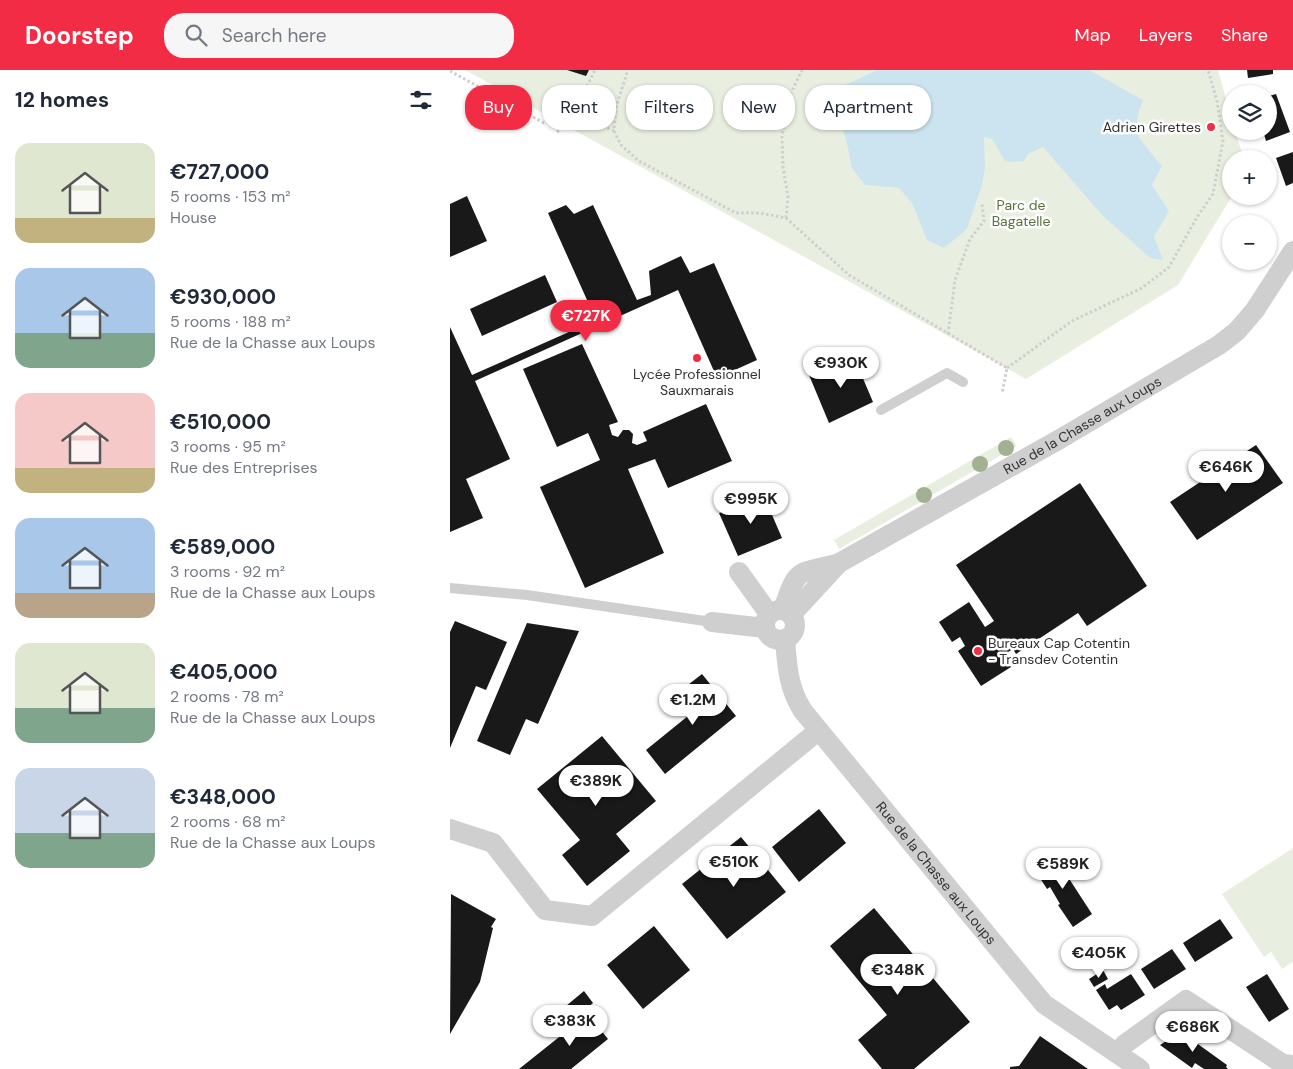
<!DOCTYPE html>
<meta charset="utf-8">
<style>
body{margin:0;font-family:"DM Sans",sans-serif;background:#f6f6f7;color:#1f2937;height:100vh;display:flex;flex-direction:column;font-size:19px;white-space:nowrap}
*{box-sizing:border-box;margin:0}
p{font-size:16px;color:#747a83}
.icon{flex:none;width:28px;height:28px;fill:none;stroke:currentColor;stroke-width:2;stroke-linecap:round;stroke-linejoin:round}
.map{position:relative;flex:1;overflow:hidden}
.side{display:flex;flex-direction:column;background:#fff;width:450px}
.side>*{flex:none}
.banner{position:absolute;left:15px;top:15px;width:475px;height:45px;display:flex;gap:10px}
.controls{position:absolute;left:772px;top:15px;display:grid;gap:10px}
.controls a{display:grid;place-items:center;width:55px;height:55px;border-radius:50%;background:#fff;box-shadow:0 1px 4px #0004;font-size:25px}
.price{position:absolute;translate:-50% -42px;padding:0 11px;border-radius:18px;background:#fff;color:#222;font-size:16px;line-height:32px;filter:drop-shadow(0 1px 2px #0008)}
.price::after{content:'';position:absolute;left:50%;top:30px;width:15px;height:11px;margin-left:-8px;background:inherit;clip-path:polygon(0 0,100% 0,50% 100%)}
.price.on{background:#f22c44;color:#fff}
ul{padding:0;list-style:none}
li{display:flex;align-items:center;gap:15px;height:125px;padding:0 15px}
li span{display:grid;place-items:center;flex:none;width:140px;height:100px;border-radius:15px;color:#555}
li>.icon{margin-inline-start:auto}
span .icon{width:60px;height:60px;fill:#fffc;stroke-width:1}
li b{font-size:21px}
h2{display:flex;justify-content:space-between;align-items:center;height:60px;padding:0 15px;font-size:21px}
.chip{padding:0 18px;border-radius:20px;background:#fff;box-shadow:0 1px 4px #0004;font-size:18px;line-height:45px}
.chip.on{background:#f22c44;color:#fff}
header{display:flex;align-items:center;gap:30px;box-sizing:border-box;height:70px;padding:0 25px;background:#f22c44;color:#fff}
header strong{font-size:24px}
nav{display:flex;gap:28px;margin-inline-start:auto;font-size:18px}
.search{width:350px;height:45px;background:#f6f6f7;display:flex;align-items:center;gap:12px;box-sizing:border-box;padding:0 18px;border-radius:20px;color:#747a83;font-size:19px}
main{display:flex;flex:1;min-height:0}
.map>svg:first-child{display:block}
.green{fill:#e9efe0}
.water{fill:#cce4f0}
.building{fill:#191919}
.lines{fill:none;stroke-linecap:round;stroke-linejoin:round}
.path{stroke:#cfcfcf;stroke-width:3;stroke-dasharray:2.5 2.5;stroke-linecap:butt}
.lane{stroke:#cfcfcf;stroke-width:10}
.street{stroke:#cfcfcf;stroke-width:20}
.tree{fill:#a3b193}
.poi-dot{fill:#f22c44;stroke:#fff;stroke-width:2}
.labels{text-anchor:middle;stroke-width:5;stroke-linejoin:round;paint-order:stroke}
.poi-label{font-size:14px;fill:#323232;stroke:#fff;text-anchor:end}
.park-label{font-size:14px;fill:#58723b;stroke:#fff}
.street-label{font-size:14px;fill:#323232;stroke:#fff}
</style>
<header>
<strong>Doorstep</strong>
<div class="search"><svg class="icon" aria-label="search" viewBox="0 0 24 24"><circle cx="10" cy="10" r="6"/><path d="M15 15l6 6"/></svg>Search here</div>
<nav><a>Map</a><a>Layers</a><a>Share</a></nav>
</header>
<main>
<section class="side">
<h2>12 homes<svg class="icon" aria-label="filters" viewBox="0 0 24 24"><path d="M4 7h16M4 17h16"/><circle cx="9" cy="7" r="2"/><circle cx="15" cy="17" r="2"/></svg></h2>
<ul>
<li><span style="background:linear-gradient(#dfe7d0 75%,#c2b280 0)"><svg class="icon" aria-label="home" viewBox="0 0 24 24"><path d="M3 11l9-7 9 7M6 9v11h12V9"/></svg></span><div><b>€727,000</b><p>5 rooms · 153 m²</p><p>House</p></div></li>
<li><span style="background:linear-gradient(#a9c7e8 65%,#7fa58c 0)"><svg class="icon" aria-label="home" viewBox="0 0 24 24"><path d="M3 11l9-7 9 7M6 9v11h12V9"/></svg></span><div><b>€930,000</b><p>5 rooms · 188 m²</p><p>Rue de la Chasse aux Loups</p></div></li>
<li><span style="background:linear-gradient(#f6c9c9 75%,#c2b280 0)"><svg class="icon" aria-label="home" viewBox="0 0 24 24"><path d="M3 11l9-7 9 7M6 9v11h12V9"/></svg></span><div><b>€510,000</b><p>3 rooms · 95 m²</p><p>Rue des Entreprises</p></div></li>
<li><span style="background:linear-gradient(#a9c7e8 75%,#b9a48a 0)"><svg class="icon" aria-label="home" viewBox="0 0 24 24"><path d="M3 11l9-7 9 7M6 9v11h12V9"/></svg></span><div><b>€589,000</b><p>3 rooms · 92 m²</p><p>Rue de la Chasse aux Loups</p></div></li>
<li><span style="background:linear-gradient(#dfe7d0 65%,#7fa58c 0)"><svg class="icon" aria-label="home" viewBox="0 0 24 24"><path d="M3 11l9-7 9 7M6 9v11h12V9"/></svg></span><div><b>€405,000</b><p>2 rooms · 78 m²</p><p>Rue de la Chasse aux Loups</p></div></li>
<li><span style="background:linear-gradient(#c9d6e8 65%,#7fa58c 0)"><svg class="icon" aria-label="home" viewBox="0 0 24 24"><path d="M3 11l9-7 9 7M6 9v11h12V9"/></svg></span><div><b>€348,000</b><p>2 rooms · 68 m²</p><p>Rue de la Chasse aux Loups</p></div></li>
</ul>
</section>
<div class="map">
<svg width="843" height="999" viewBox="0 0 843 999">
<rect width="100%" height="100%" fill="#fff"/>
<path class="green" d="M15,0H768L781,47V61H785L794,89H781L782,126L728,215L576,309Z
M561,367L567,376L389,479L384,470Z
M843,778V892L832,899L821,882L814,887L772,824Z"/>
<path class="water" d="M427,0H639L693,30L687,48L689,68L712,96L702,115L719,141L704,167L713,190L700,188L652,145L593,77L578,84L574,91L561,92L555,91L542,69L534,67L535,98L532,115L517,159L494,178L477,170L462,133L449,118L415,115L402,98L396,69L386,41L391,17Z"/>
<path class="building" d="M117,0H139L136,6Z
M797,0H823V4L798,8Z
M826,24L840,62L816,71L813,61H819V26Z
M843,82V113L836,116L826,88Z
M17,126L37,171L0,187V134Z
M116,135L124,144L143,135L187,230L201,225L199,201L231,186L240,203L264,193L307,290L267,308L228,220L25,311L60,389L16,409L33,448L0,462V257L22,305L146,250L98,143Z
M95,205L107,232L32,266L20,239Z
M132,274L168,352L159,355L162,365L168,367L173,360H179L183,364L182,373L187,375L197,371L193,362L256,334L282,391L218,418L205,389L178,399L214,483L135,518L90,417L150,390L138,363L107,377L73,299Z
M403,285L423,332L379,353L359,305Z
M806,375L833,413L747,470L720,432Z
M630,413L697,516L637,556L628,543L566,584L563,579L553,585L561,597L531,616L508,581L515,576L510,567L502,572L489,552L519,532L535,557L544,551L506,495Z
M313,424L332,468L288,486L269,443Z
M5,551L57,572L36,620L26,616L0,678V562Z
M77,553L129,561L88,654L76,649L60,685L27,671Z
M252,604L286,646L215,704L196,680L249,637L234,618Z
M152,666L206,731L166,764L180,781L137,816L112,785L130,770L87,719Z
M369,739L396,773L349,812L322,777Z
M291,767L336,822L277,869L232,814Z
M603,784L642,844L623,857L608,835L610,834L600,817L597,819L583,797Z
M1,824L46,849L41,857L43,858L30,912L0,964Z
M424,838L520,952L464,999H432L408,970L437,945L380,876Z
M770,849L783,868L745,892L733,873Z
M204,856L240,900L193,939L157,895Z
M722,879L736,899L704,919L691,899Z
M653,900L658,909L644,917L639,909Z
M681,904L695,925L671,940L667,935L659,940L646,920L655,914L657,919Z
M817,904L839,939L819,952L796,917Z
M134,921L143,933L125,948L116,936Z
M138,944L158,969L121,999H69Z
M734,964L777,995L776,997L778,999H754L745,993L742,998L710,975L724,966L729,969Z
M590,966L638,999H560V997L569,996Z"/>
<g class="lines">
<path class="path" d="M0,1L94,53L123,44L164,61L166,37L178,0
M164,61L171,75L189,91L286,143H310L336,148L399,205L557,298L552,324
M107,62L123,44L145,0
M336,148L338,127L333,97L332,65L340,25L352,0
M498,264L505,210L520,169L534,151L532,134
M557,298L622,251L692,218L719,197L747,147L763,124L773,71L767,31L758,0"/>
<path class="lane" d="M431,340L497,303L513,312
M0,518L77,525L262,552"/>
<g class="street">
<path d="M289,502L319,544"/>
<circle cx="330" cy="555" r="15"/>
<path id="s1" d="M333,540C348,495 347,505 389,493L610,369L769,275L787,261L805,240L843,181"/>
<path d="M341,545L389,493"/>
<path d="M262,552L315,558"/>
<path id="s2" d="M335,569C337,595 338,618 353,641L594,934L690,999"/>
<path d="M0,759L43,773L95,840L142,846L368,661"/>
<path d="M667,983L675,974L736,930L833,994L843,995"/>
</g>
</g>
<g class="tree">
<circle cx="556" cy="378" r="8"/>
<circle cx="530" cy="394" r="8"/>
<circle cx="474" cy="425" r="8"/>
</g>
<g class="poi-dot">
<circle cx="761" cy="57" r="5"/>
<circle cx="247" cy="288" r="5"/>
<circle cx="528" cy="581" r="5"/>
</g>
<g class="labels">
<g class="poi-label">
<text x="751" y="62">Adrien Girettes</text>
<text x="247" y="309" text-anchor="middle">Lycée Professionnel<tspan x="247" dy="16">Sauxmarais</tspan></text>
<text x="538" y="578" text-anchor="start">Bureaux Cap Cotentin<tspan x="538" dy="16">- Transdev Cotentin</tspan></text>
</g>
<g class="park-label">
<text x="571" y="140">Parc de<tspan x="571" dy="16">Bagatelle</tspan></text>
</g>
<g class="street-label">
<text dy="5" stroke="none"><textPath href="#s1" startOffset="360">Rue de la Chasse aux Loups</textPath></text>
<text dy="5" stroke="none"><textPath href="#s2" startOffset="285">Rue de la Chasse aux Loups</textPath></text>
</g>
</g>
</svg>
<div class="controls">
<a><svg class="icon" aria-label="layers" viewBox="0 0 24 24"><path d="M12 4l9 5-9 5-9-5zM3 14l9 5 9-5"/></svg></a>
<a>+</a>
<a>−</a>
</div>
<b class="price on" style="left:136px;top:272px">€727K</b>
<b class="price" style="left:391px;top:319px">€930K</b>
<b class="price" style="left:776px;top:423px">€646K</b>
<b class="price" style="left:301px;top:455px">€995K</b>
<b class="price" style="left:243px;top:656px">€1.2M</b>
<b class="price" style="left:146px;top:737px">€389K</b>
<b class="price" style="left:284px;top:818px">€510K</b>
<b class="price" style="left:613px;top:820px">€589K</b>
<b class="price" style="left:649px;top:909px">€405K</b>
<b class="price" style="left:448px;top:926px">€348K</b>
<b class="price" style="left:120px;top:977px">€383K</b>
<b class="price" style="left:743px;top:983px">€686K</b>
<div class="banner">
<a class="chip on">Buy</a>
<a class="chip">Rent</a>
<a class="chip">Filters</a>
<a class="chip">New</a>
<a class="chip">Apartment</a>
</div>
</div>
</main>
